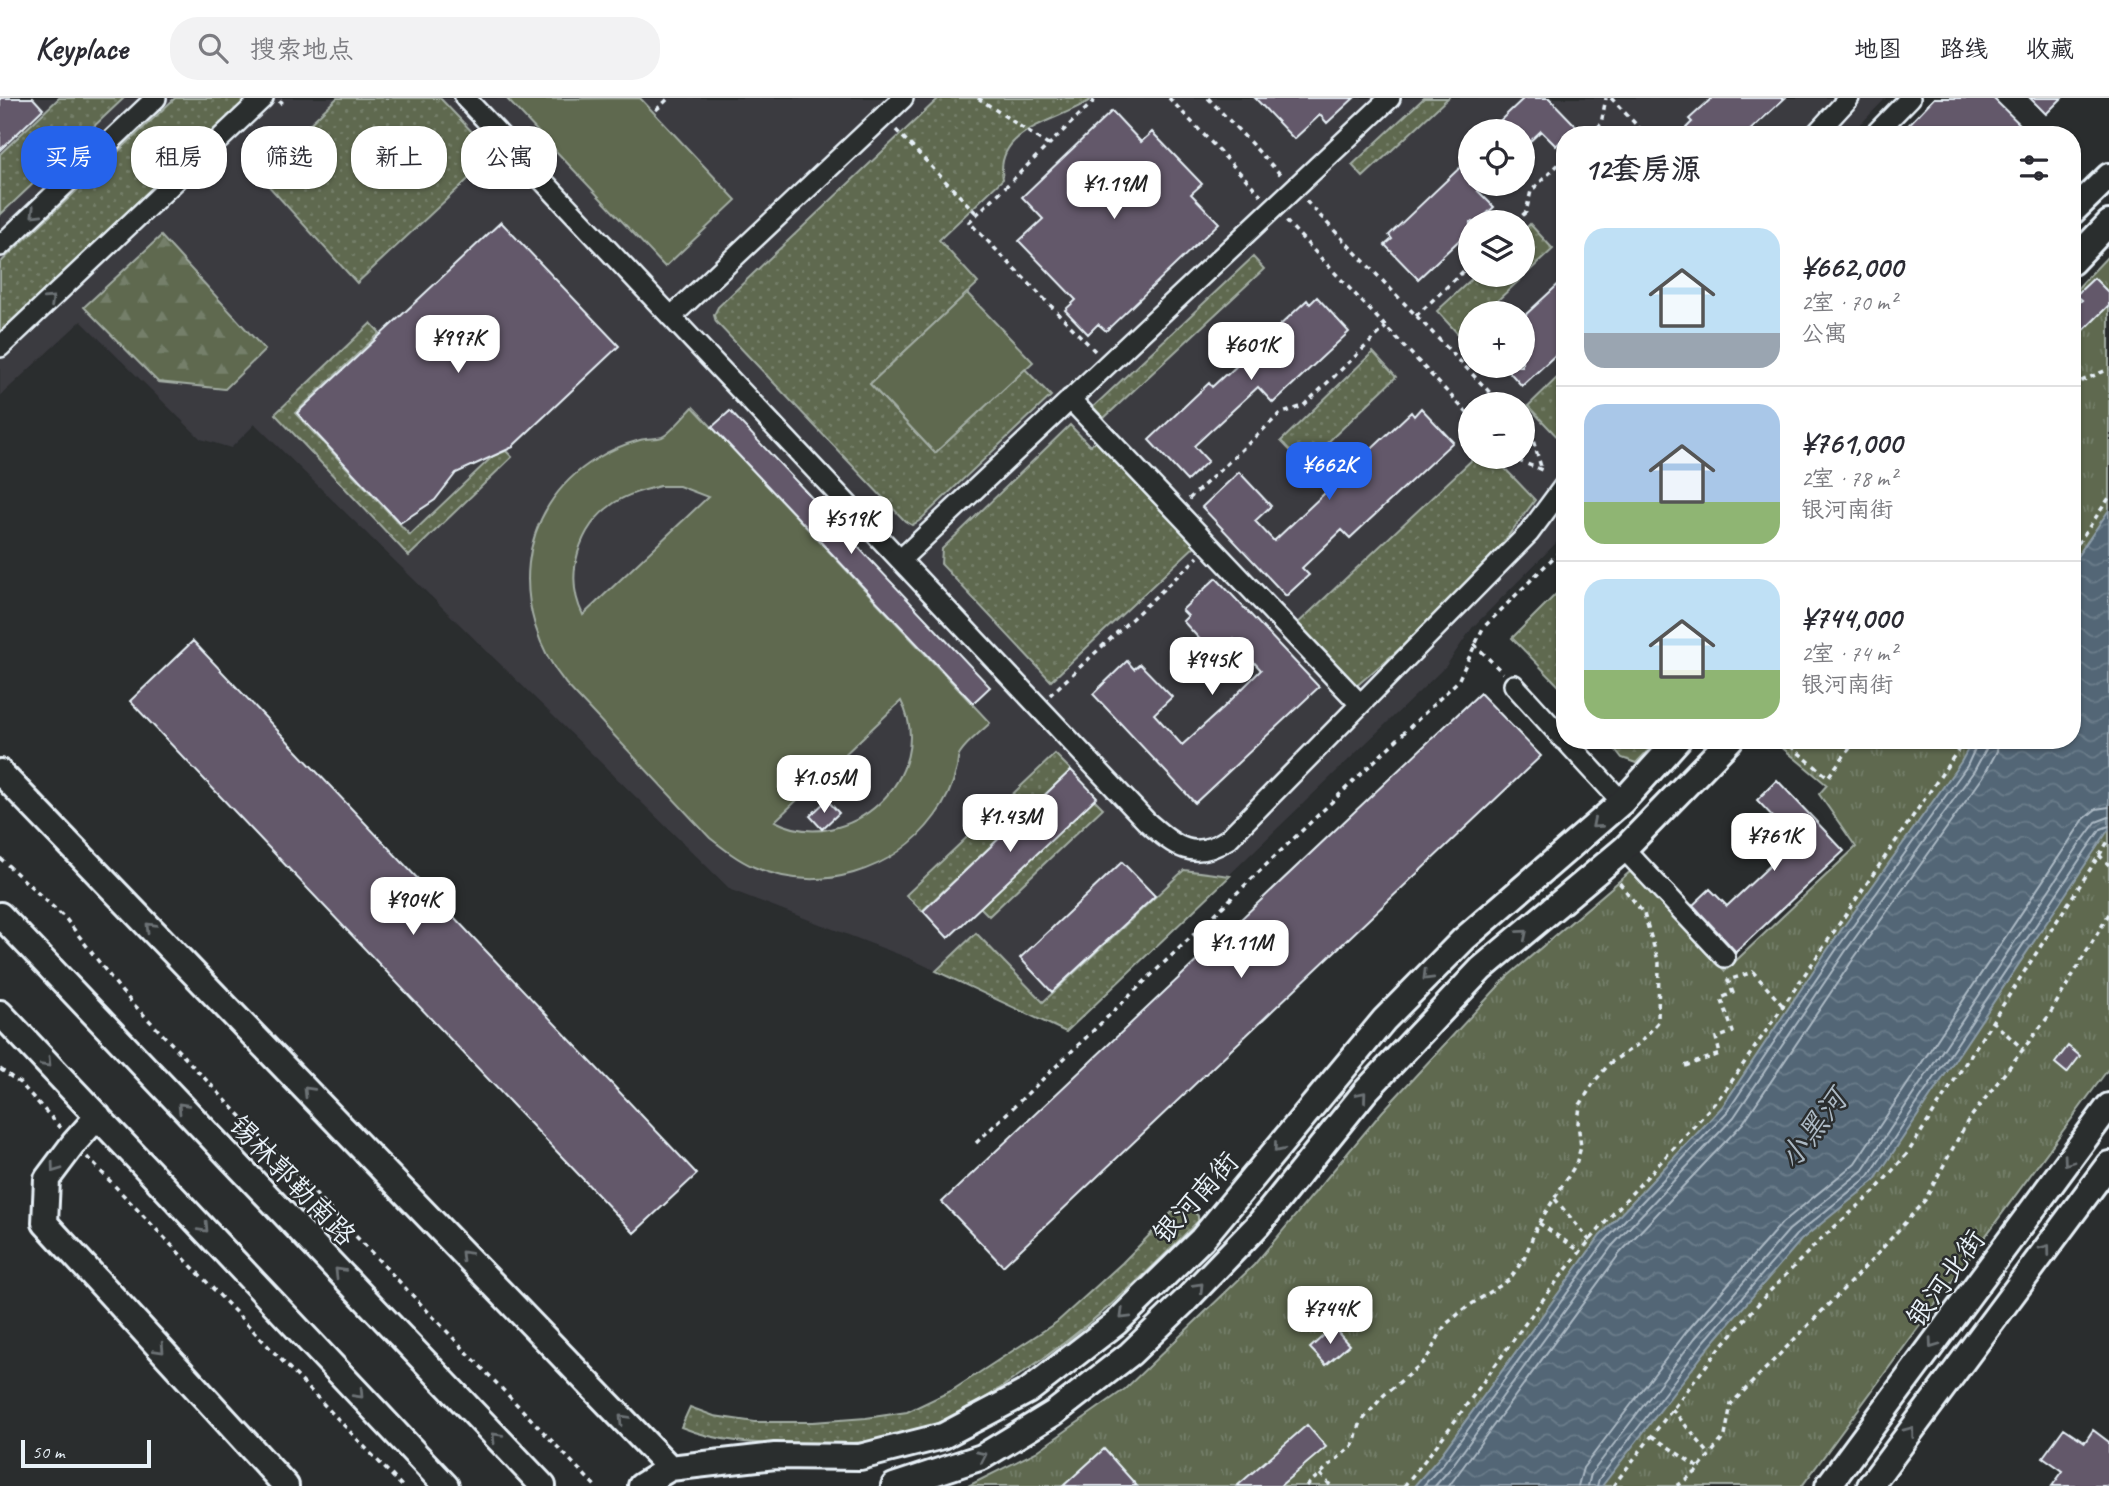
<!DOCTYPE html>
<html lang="zh">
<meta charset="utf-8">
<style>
body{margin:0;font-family:Caveat,"LXGW WenKai TC",sans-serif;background:#f2f2f3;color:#2b2b33;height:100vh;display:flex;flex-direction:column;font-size:26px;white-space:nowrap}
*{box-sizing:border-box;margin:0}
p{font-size:23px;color:#7c7c81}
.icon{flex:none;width:38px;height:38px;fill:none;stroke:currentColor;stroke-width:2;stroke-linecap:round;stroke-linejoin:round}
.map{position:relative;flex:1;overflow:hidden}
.side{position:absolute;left:1556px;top:28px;width:525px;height:623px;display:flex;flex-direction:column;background:#fff;border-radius:28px;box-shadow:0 2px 5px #0004}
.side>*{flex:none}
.hud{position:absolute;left:21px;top:28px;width:665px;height:63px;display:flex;gap:14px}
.tools{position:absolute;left:1458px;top:21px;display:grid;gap:14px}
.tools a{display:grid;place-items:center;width:77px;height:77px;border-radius:50%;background:#fff;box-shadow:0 2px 5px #0004;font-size:35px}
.scale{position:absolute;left:21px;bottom:18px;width:130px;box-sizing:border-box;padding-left:7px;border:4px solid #e8f1f8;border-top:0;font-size:19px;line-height:24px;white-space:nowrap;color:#e8f1f8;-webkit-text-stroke:5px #2a2d2e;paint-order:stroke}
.price{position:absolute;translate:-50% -60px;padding:0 16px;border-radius:14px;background:#fff;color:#222;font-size:23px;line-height:46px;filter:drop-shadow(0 2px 4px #0008)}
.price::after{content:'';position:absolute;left:50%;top:42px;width:21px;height:16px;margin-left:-10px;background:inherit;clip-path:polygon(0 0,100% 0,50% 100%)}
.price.on{background:#2563eb;color:#fff}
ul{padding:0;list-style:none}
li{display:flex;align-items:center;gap:21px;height:175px;padding:0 28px}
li+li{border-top:2px solid #e1e1e2}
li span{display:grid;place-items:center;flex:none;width:196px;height:140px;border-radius:21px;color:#555}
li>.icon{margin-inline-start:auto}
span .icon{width:84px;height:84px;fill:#fffc;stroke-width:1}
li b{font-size:30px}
h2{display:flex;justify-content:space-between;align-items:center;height:84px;padding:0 28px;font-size:30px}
.tag{padding:0 24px;border-radius:28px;background:#fff;box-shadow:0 2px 5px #0004;font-size:24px;line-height:63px}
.tag.on{background:#2563eb;color:#fff}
header{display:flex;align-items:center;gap:42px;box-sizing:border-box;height:98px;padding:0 35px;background:#fff;border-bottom:2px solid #e1e1e2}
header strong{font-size:33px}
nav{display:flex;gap:38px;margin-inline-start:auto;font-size:24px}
.search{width:490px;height:63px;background:#f2f2f3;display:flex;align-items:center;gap:18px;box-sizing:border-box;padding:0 24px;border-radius:28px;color:#7c7c81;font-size:26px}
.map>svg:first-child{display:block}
.built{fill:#3b3a40;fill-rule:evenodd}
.grass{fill:url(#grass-dots);stroke:#a3ada4;stroke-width:2}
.forest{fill:url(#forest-firs);stroke:#a3ada4;stroke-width:2}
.park{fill:url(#park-tufts);stroke:#a3ada4;stroke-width:2}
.pitch{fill:#5e6950;stroke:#a3ada4;stroke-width:2;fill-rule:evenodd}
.water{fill:url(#water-waves);stroke:#8e9eaa;stroke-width:2}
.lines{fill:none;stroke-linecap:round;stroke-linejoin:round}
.shore{stroke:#acb9c4;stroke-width:2}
.building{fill:#63596a;stroke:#e8f1f8;stroke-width:2}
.minor-casing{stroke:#e8f1f8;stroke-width:24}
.major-casing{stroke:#e8f1f8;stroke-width:30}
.path{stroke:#e8f1f8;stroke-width:3.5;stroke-dasharray:5 5;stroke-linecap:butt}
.minor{stroke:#2a2d2e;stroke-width:19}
.major{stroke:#2a2d2e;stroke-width:24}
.oneway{stroke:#6c7275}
.labels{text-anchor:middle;stroke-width:5;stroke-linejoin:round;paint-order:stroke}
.street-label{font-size:28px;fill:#e8f1f8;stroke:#2a2d2e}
.water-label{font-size:30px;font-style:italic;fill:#acb9c4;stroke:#2a2d2e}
</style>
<header>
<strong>Keyplace</strong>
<div class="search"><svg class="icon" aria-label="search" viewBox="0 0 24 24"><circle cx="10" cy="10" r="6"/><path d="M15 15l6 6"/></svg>搜索地点</div>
<nav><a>地图</a><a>路线</a><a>收藏</a></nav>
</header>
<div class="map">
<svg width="2109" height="1388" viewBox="0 0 2109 1388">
<defs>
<pattern id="grass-dots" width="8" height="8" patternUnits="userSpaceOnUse" patternTransform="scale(1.75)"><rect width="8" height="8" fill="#5e6950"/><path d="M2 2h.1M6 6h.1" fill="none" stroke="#757f6a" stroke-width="1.8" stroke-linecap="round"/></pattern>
<pattern id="forest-firs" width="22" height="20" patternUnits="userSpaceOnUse" patternTransform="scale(1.75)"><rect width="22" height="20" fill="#5e6950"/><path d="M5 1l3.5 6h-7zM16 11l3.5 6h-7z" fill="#757f6a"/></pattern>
<pattern id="park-tufts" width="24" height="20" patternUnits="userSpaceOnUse" patternTransform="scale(1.75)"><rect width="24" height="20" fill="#5e6950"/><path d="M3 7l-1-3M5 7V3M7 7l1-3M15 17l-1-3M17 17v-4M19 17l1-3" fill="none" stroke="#757f6a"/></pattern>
<pattern id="water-waves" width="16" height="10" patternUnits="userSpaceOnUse" patternTransform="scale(1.75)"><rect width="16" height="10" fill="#526676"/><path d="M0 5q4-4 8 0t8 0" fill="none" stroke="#6b7c8a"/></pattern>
</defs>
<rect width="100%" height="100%" fill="#2a2d2e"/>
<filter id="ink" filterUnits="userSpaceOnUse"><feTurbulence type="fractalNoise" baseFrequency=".0143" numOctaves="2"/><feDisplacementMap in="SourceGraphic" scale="14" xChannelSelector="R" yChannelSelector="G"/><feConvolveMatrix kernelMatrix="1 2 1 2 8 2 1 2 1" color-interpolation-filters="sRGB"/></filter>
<g filter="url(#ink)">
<path class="built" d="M0,0H1886L1850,37H1564V437L1472,530L1446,568L1066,934L911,861L731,792L255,326L231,350L201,341L81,223L0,298ZM1470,33H1522V86H1470ZM1470,124H1522V177H1470ZM1470,215H1522V268H1470ZM1470,306H1522V359H1470Z"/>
<path class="grass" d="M59,0H124L0,117V56Z
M175,0H248L0,234V165Z
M337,0H440L494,57L357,185L264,83L265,68Z
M939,0H1093C1063,23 993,29 1003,81L939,142L978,185L870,286L935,355L1025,271L1051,298L919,423L912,427L905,423L716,224L714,217L718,209Z
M1424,0H1448L1363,79L1352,67Z
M1530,126L1553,151L1484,215H1470V228L1460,238L1437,213L1476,177H1522L1523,133Z
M1253,159L1264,171L1104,320L1093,309Z
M371,225L380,235L295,315L410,437L493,358L506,353L512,359L409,458L275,316Z
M1373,254L1396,279L1304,367L1281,343Z
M1564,273V346L1528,308Z
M1070,327L1090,348L1098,341L1198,445L1051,583L941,466L942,451Z
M1475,359H1494L1535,402L1496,454L1405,546L1354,590L1296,527Z
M1560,492L1564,495V537L1560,542L1564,548V585L1560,589L1512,540Z
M1608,642H1658L1636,665L1622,660Z
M1055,656L1071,672L922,813L906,797Z
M1094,701L1103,710L989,818L980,809Z
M1184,772L1230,778L1066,934L936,873L976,835L1043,904Z
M1184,1102L1198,1118V1123C1141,1182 1087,1232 1018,1278C980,1305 942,1328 896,1339C865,1346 833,1346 801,1346C759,1346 720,1345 681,1329L690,1309L714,1318L755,1324H813L866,1320L907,1314L951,1293L1057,1224L1122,1165Z"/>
<path class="forest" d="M161,138L265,252L225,291L158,284L84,209Z"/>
<path class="park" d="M2109,157V970L1802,1388H968L1036,1354L1125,1291L1254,1167L1382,1014L1508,878L1631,773L1725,873L1856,749L1819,696L1827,687L1773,642H2072V196Z"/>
<path class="pitch" d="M640,0L736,102L665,169L507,1Z
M967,195L1033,264L935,355L870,286Z
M693,309L990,625C981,634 967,644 960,655C957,659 958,665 957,670C953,687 945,705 935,718C894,774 819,797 754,769C738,762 724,751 710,740L566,586C509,515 514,411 596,361C610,352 625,346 640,342C647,340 656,341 662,339C670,336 686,316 693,309ZM660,388H679L708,399L583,517C564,478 578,429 614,405C628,396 644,392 660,388ZM901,603C939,677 848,761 775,723Z"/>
<path class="water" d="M2109,412V731L1874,1083L1801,1142L1708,1250L1602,1388H1414L1437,1362L1600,1138L1722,1009L1832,845L1961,664L1973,642H2072V466Z"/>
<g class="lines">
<path class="shore" d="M1423,1388L1443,1366L1605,1143L1727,1014L1838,849L1967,668L1979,642
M1435,1388L1450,1371L1612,1148L1734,1019L1845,854L1974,673L1986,651L1988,642
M1449,1388L1620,1155L1743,1025L1854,860L1983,679L1997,653L1998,642
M1578,1388L1583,1370L1687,1233L1782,1125L1855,1065L2084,721L2096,711L2109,709
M1588,1388L1591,1376L1695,1240L1789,1132L1863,1072L2079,747L2096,724L2109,719
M1597,1388L1599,1381L1702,1246L1796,1137L1869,1078L2086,752L2101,731L2109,728"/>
</g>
<path class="building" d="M0,0H33L43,11L0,52Z
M1255,0H1354L1327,25L1320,17L1294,41Z
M1524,0H1549L1577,29L1568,37H1564V40L1556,48L1541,33L1522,51V33H1489Z
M1712,0H1785L1745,37H1679L1692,24L1689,21Z
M1934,0H1993L2031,37H1899Z
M2030,0H2062L2046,16Z
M1112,13L1141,44L1152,34L1202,86L1191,96L1219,125L1106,233L1098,226L1088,236L1065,212L1076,202L1019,143L1043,121L1022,99Z
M1470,60V86H1486L1478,93L1494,109L1478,124H1470V132L1418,181L1385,147L1392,141L1389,137Z
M501,124L619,248L513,348V349L456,375L435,402L400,425L297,315Z
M2094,180L2109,195V207L2072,244V211L2082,202L2076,197Z
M1564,181V249L1522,288L1504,268H1522V220Z
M1317,199L1349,234L1273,305L1258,289L1194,348L1208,363L1187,383L1149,342L1209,285L1212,289L1226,276L1227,277L1307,202L1310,206Z
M1421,310L1453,344L1350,440L1342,432L1302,470L1309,477L1286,498L1202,409L1239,374L1271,408L1255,423L1274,443L1411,314L1414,318Z
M730,313L990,589L973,605L712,329Z
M1216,480L1319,589L1195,705L1093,596L1127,563L1134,571L1140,566L1172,599L1154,616L1182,647L1223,610L1261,572L1233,541L1215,558L1183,523L1188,518L1182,512Z
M193,543L697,1076L634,1135L130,603Z
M1480,595L1541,658L1003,1168L942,1104Z
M1071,672L1097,699L948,840L923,813Z
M1777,682L1844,753L1736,854L1693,807L1710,791L1727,808L1796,743L1757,702Z
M827,702L839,715L822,731L810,718Z
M1122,764L1155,798L1052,894L1020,860Z
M2068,948L2080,958L2067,975L2055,965Z
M1333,1229L1349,1247L1326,1267L1310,1250Z
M1307,1327L1326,1349L1280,1388H1237Z
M2064,1330L2085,1344L2093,1332L2109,1344V1388H2052L2063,1373L2043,1359Z
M1104,1351L1137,1388H1063Z"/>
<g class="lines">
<defs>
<path id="minor" d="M465,0L1146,723C1174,747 1192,765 1228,741L1529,435L1564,388
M1815,37L1849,0
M1874,37L1910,0
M0,148L156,0
M671,219L903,0
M0,249L263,0
M1070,301L1360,606
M900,462L1390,0
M1514,587L1564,642
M1565,642L1622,704
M1624,751L1725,859"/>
<path id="major" d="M2072,114L2109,78
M2072,164L2109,125
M0,674L670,1370
M0,817L543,1388
M0,915L446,1388
M98,1018L74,1045L47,1081L45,1125L286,1388
M641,1388L670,1370L775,1358L860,1359L943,1338L1028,1293L1116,1225L1202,1141L1384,922L1464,841L1622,704L1678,642
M894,1388L982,1359L1054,1315L1130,1256L1185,1203L1258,1127L1365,994L1481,871L1624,751L1730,642
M1828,1388L2109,1008
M1870,1388L2109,1066"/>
</defs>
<use href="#minor" class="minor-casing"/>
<use href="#major" class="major-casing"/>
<path class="path" d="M978,0L1048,47
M1169,0L1261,97
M1208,0L1281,77
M1611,0L1646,37
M279,6L286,0
M656,12L669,0
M896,32L977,116
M1590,37L1601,26L1606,0
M1306,103L1501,306
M1286,123L1470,318
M1515,124L1526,114L1531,93L1564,61
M1416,218L1470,167
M1095,253L969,124L1097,0
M2072,287L2109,271
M1509,359L1542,372L1532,339L1522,329
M1189,401L1280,316L1303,308L1386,229
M2072,454L2109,400
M1474,546L1503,575
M1050,597L1198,459
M1783,642L1828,679L1856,642
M2099,757L2109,767
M0,760L66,821L122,894L595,1388
M1992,923L2023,951
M1685,968L1720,956L1716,940L1733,934L1721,900L1733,895L1728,882L1753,874L1783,908
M0,971L20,985L61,1030
M976,1045L1458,583L1483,530L1564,449
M87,1059L402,1388
M1555,1101L1590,1143
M1539,1125L1581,1154
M1672,1311L1710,1357
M1652,1338L1699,1370
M1320,1376L1331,1388
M1306,1388L1353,1347L1361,1324L1384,1297L1426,1262L1445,1227L1467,1209L1509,1182L1524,1161L1537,1128L1576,1066L1581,1049L1578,1025L1580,1007L1594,984L1610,965L1640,945L1658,924L1659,865L1644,816L1618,783
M1404,1388C1470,1309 1524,1220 1591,1141C1635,1089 1684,1042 1727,990L1965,642
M1613,1388L1719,1251L1767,1196L1822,1140L1873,1095L1907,1056L2109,742
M1677,1388L1696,1374L1725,1338L1731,1306L1872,1162L1925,1102L1967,1024L2048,919L2109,816"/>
<use href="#minor" class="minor"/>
<use href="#major" class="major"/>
</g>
<defs><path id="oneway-chevron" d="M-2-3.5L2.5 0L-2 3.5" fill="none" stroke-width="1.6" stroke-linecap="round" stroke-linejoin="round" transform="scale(1.75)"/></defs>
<g class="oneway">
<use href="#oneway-chevron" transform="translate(35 115) rotate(136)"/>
<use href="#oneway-chevron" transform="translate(50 202) rotate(-43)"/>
<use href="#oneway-chevron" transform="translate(1596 726) rotate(139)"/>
<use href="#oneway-chevron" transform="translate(150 829) rotate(-134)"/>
<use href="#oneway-chevron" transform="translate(1523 836) rotate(-40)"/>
<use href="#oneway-chevron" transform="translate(1427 878) rotate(135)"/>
<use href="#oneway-chevron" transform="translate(47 965) rotate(46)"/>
<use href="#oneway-chevron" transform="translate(308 993) rotate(-134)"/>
<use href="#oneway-chevron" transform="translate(1362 998) rotate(-50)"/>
<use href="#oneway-chevron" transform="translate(182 1009) rotate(-134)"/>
<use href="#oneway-chevron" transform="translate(1278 1050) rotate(130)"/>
<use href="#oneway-chevron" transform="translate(2068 1063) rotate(126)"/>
<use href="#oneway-chevron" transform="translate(55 1070) rotate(126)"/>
<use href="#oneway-chevron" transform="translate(204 1130) rotate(47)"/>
<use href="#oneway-chevron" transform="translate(2046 1151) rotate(-53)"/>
<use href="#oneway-chevron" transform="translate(465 1157) rotate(-134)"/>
<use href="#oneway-chevron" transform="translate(339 1174) rotate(-134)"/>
<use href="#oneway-chevron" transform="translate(1199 1189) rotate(-46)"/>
<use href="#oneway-chevron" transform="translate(1124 1217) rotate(136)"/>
<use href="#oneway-chevron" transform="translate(1933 1246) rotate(126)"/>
<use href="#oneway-chevron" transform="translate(160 1251) rotate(47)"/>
<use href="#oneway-chevron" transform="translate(359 1296) rotate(47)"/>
<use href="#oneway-chevron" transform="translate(623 1321) rotate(-134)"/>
<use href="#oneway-chevron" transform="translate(1910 1333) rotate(-53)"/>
<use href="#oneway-chevron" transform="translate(496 1339) rotate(-134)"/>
<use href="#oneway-chevron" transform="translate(982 1358) rotate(-25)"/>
</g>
</g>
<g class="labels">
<g class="street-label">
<text transform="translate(293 1082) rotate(46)" y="10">锡林郭勒南路</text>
<text transform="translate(1195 1099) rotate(-48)" y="10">银河南街</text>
<text transform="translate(1945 1180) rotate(-54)" y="10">银河北街</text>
</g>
<g class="water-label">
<text transform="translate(1813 1031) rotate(-53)" y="10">小黑河</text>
</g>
</g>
</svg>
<div class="tools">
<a><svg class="icon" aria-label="locate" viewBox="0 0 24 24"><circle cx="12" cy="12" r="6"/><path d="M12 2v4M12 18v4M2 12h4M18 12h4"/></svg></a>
<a><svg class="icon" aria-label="layers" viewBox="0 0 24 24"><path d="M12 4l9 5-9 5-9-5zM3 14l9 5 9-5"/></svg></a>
<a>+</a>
<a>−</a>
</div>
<div class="scale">50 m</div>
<b class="price" style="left:1114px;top:123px">¥1.19M</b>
<b class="price" style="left:458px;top:277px">¥997K</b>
<b class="price" style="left:1251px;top:284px">¥601K</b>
<b class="price on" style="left:1329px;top:404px">¥662K</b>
<b class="price" style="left:851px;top:458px">¥519K</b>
<b class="price" style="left:1212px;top:599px">¥945K</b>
<b class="price" style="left:824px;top:717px">¥1.05M</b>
<b class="price" style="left:1010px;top:756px">¥1.43M</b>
<b class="price" style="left:1774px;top:775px">¥761K</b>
<b class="price" style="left:413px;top:839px">¥904K</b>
<b class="price" style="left:1241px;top:882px">¥1.11M</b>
<b class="price" style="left:1330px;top:1248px">¥744K</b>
<div class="hud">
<a class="tag on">买房</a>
<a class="tag">租房</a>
<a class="tag">筛选</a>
<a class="tag">新上</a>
<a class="tag">公寓</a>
</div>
<section class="side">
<h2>12套房源<svg class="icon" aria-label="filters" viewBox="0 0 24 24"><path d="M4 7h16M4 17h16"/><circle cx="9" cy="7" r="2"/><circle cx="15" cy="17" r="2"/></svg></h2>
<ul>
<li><span style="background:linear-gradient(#bfe0f5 75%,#9aa5b1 0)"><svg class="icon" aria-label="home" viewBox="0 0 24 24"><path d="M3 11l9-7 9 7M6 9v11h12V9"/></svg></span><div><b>¥662,000</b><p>2室 · 70 m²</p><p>公寓</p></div></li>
<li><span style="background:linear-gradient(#a9c7e8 70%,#8fb573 0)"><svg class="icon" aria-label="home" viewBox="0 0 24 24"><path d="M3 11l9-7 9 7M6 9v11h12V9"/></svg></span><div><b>¥761,000</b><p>2室 · 78 m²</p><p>银河南街</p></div></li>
<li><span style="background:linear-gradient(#bfe0f5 65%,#8fb573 0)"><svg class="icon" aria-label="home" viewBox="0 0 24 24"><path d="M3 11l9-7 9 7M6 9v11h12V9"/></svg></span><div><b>¥744,000</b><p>2室 · 74 m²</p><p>银河南街</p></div></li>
</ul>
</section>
</div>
